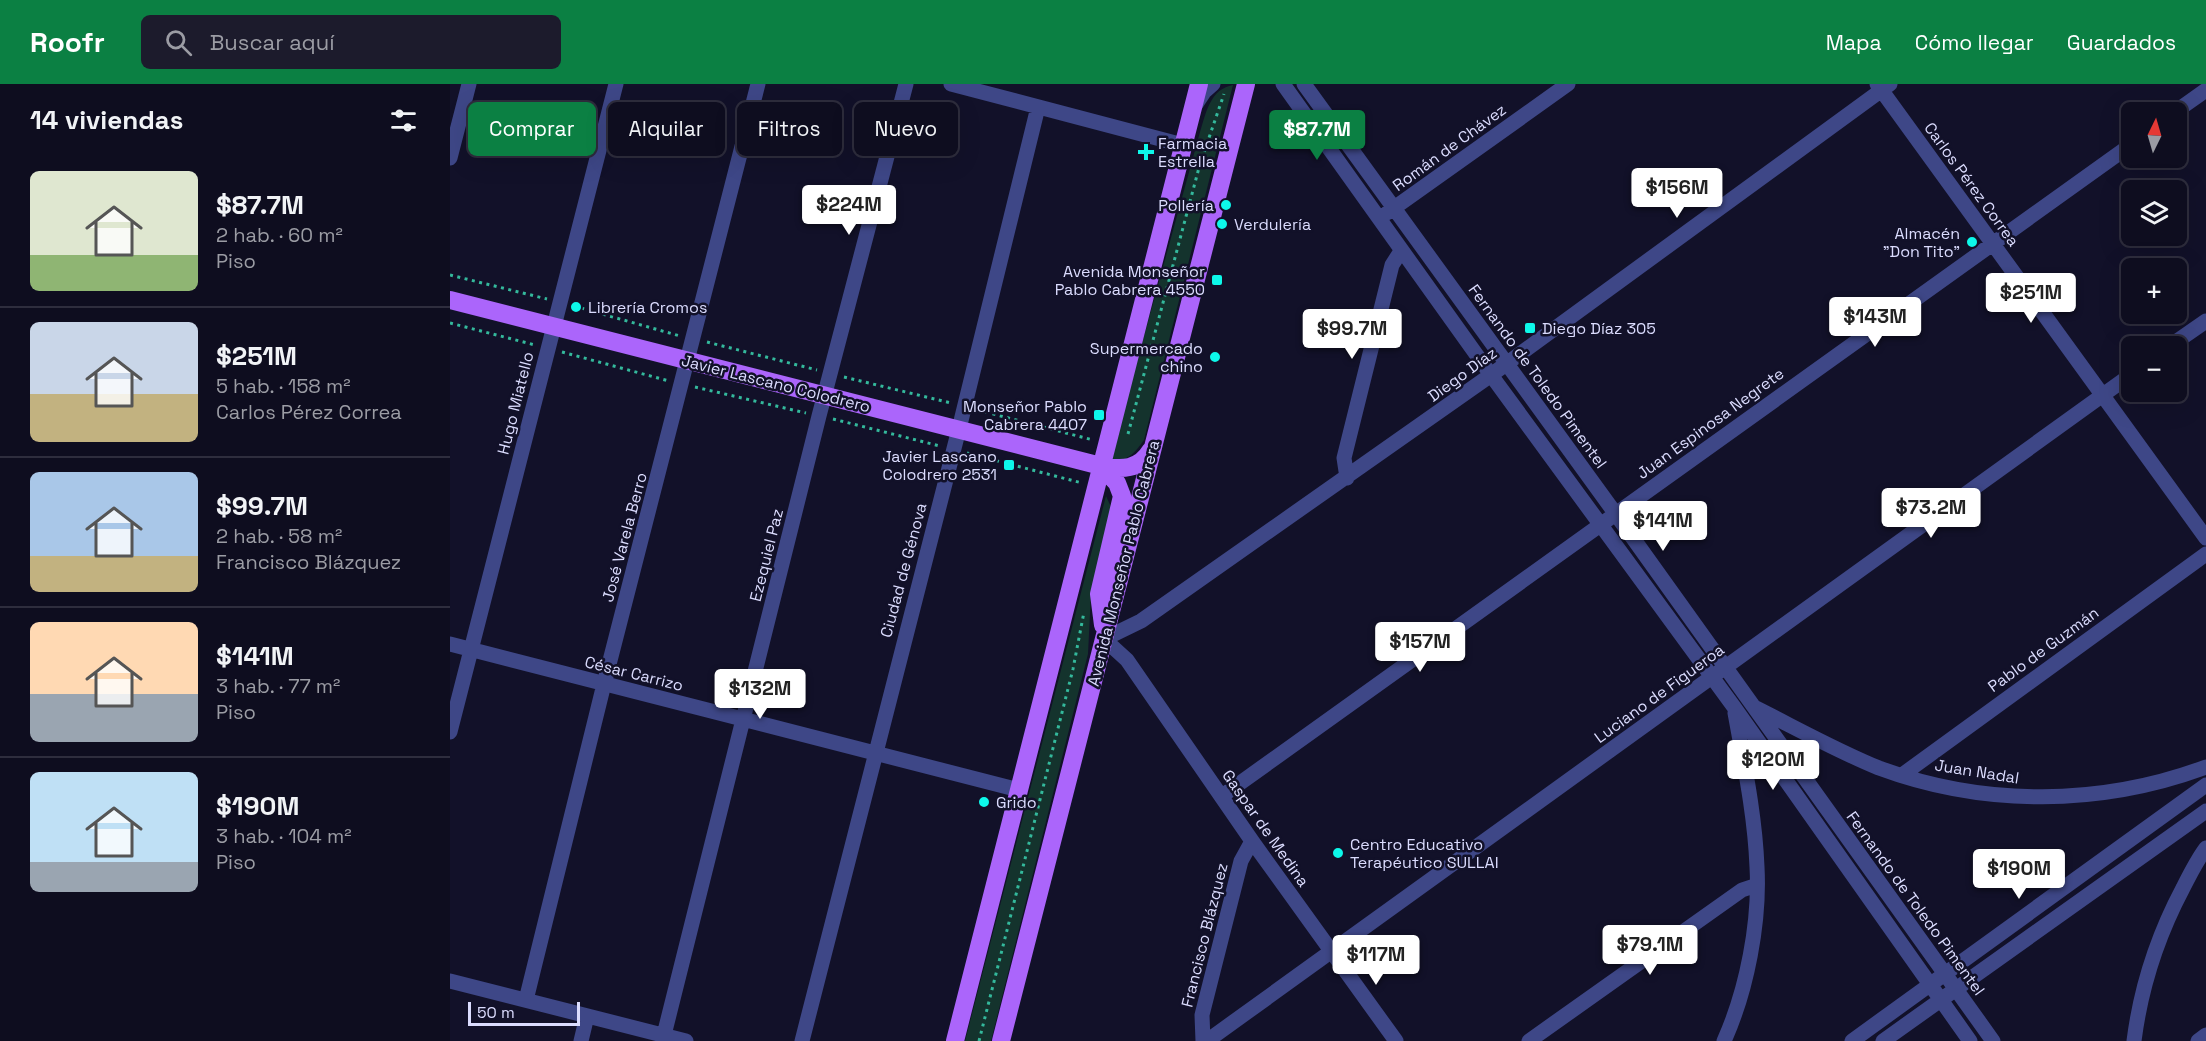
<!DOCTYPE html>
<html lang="es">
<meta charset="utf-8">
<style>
body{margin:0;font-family:"Space Grotesk",sans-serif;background:#1c1b2c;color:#f1f3f6;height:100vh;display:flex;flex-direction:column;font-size:22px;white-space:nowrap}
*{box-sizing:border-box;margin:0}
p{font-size:20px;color:#9b9ca4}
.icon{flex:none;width:33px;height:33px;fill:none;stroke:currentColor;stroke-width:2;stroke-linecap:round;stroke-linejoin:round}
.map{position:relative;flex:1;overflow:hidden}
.drawer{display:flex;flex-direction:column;background:#0e0d1f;width:450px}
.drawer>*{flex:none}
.banner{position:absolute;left:18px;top:18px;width:570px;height:54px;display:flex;gap:12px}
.needle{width:39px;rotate:5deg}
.buttons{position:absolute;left:1671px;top:18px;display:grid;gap:12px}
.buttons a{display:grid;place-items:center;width:66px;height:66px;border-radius:9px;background:#0e0d1f;box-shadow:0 6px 24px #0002,0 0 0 2px #2e2d3d;font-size:30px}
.scale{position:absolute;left:18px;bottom:15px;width:112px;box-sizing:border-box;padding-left:6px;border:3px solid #dbdcfe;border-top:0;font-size:16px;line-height:21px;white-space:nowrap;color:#dbdcfe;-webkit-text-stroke:4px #121129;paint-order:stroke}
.price{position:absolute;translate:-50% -51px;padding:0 14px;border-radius:6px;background:#fff;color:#222;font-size:20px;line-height:39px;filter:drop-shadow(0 2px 3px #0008)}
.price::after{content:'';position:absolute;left:50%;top:36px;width:18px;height:14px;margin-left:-9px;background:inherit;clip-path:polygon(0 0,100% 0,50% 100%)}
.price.current{background:#0b8043;color:#fff}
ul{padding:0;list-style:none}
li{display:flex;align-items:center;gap:18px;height:150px;padding:0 30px}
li+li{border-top:2px solid #2e2d3d}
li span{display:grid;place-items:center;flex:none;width:168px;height:120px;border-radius:9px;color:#555}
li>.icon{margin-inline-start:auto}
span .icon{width:72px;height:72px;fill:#fffc;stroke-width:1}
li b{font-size:26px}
h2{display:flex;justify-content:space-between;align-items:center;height:72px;padding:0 30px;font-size:26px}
.pill{padding:0 21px;border-radius:9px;background:#0e0d1f;box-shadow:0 6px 24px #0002,0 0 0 2px #2e2d3d;font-size:21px;line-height:54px}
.pill.current{background:#0b8043;color:#fff}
header{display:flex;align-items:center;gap:36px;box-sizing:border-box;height:84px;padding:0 30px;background:#0b8043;color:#fff}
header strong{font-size:28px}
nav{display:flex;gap:33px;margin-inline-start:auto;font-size:21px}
.search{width:420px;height:54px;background:#1c1b2c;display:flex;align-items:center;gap:15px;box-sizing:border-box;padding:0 21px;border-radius:9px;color:#9b9ca4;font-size:22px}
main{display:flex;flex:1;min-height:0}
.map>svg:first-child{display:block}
.grass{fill:#14332d}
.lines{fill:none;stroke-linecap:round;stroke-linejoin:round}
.path{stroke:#34b99c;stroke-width:3;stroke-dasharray:3 4.5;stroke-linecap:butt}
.minor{stroke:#3e4787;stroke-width:15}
.major{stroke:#ab65fb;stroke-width:18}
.poi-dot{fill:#0df8ea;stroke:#121129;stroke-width:2}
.labels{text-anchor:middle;stroke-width:5;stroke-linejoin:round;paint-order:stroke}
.poi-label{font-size:16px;fill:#dbdcfe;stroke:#121129;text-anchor:start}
.street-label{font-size:16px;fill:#dbdcfe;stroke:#121129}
</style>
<header>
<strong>Roofr</strong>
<div class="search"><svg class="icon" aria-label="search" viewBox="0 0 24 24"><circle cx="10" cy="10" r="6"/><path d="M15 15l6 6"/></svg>Buscar aquí</div>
<nav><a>Mapa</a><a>Cómo llegar</a><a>Guardados</a></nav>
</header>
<main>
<section class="drawer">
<h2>14 viviendas<svg class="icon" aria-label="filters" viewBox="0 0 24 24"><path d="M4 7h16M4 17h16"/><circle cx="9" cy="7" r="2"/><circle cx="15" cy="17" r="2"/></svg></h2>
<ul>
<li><span style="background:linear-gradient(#dfe7d0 70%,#8fb573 0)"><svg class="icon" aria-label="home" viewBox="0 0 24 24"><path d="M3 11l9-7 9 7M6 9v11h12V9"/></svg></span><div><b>$87.7M</b><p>2 hab. · 60 m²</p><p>Piso</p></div></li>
<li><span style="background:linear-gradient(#c9d6e8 60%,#c2b280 0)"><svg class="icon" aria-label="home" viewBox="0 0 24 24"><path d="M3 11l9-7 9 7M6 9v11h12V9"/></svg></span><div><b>$251M</b><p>5 hab. · 158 m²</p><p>Carlos Pérez Correa</p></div></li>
<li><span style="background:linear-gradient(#a9c7e8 70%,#c2b280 0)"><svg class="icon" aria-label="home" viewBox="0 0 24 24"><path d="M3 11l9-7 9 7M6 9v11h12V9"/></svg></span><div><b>$99.7M</b><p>2 hab. · 58 m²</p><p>Francisco Blázquez</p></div></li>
<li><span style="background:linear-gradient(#ffd9b3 60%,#9aa5b1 0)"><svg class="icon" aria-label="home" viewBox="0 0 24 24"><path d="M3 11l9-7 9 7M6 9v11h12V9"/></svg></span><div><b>$141M</b><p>3 hab. · 77 m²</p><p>Piso</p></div></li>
<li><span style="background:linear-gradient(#bfe0f5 75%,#9aa5b1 0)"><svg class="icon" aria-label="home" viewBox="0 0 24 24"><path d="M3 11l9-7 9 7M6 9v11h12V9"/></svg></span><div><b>$190M</b><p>3 hab. · 104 m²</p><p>Piso</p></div></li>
</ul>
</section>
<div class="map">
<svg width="1756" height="957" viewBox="0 0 1756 957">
<rect width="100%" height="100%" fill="#121129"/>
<path class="grass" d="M783,1L694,356C686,367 680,375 666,378L661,374L662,369L750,48C756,29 760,5 783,1Z
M656,412L662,425L641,510L638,570L541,957H515Z"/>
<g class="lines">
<path class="path" d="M0,191L97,215
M124,222L230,252
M0,239L85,261
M257,258L367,286
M112,268L219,297
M394,293L501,319
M245,303L356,329
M528,326L643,356
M383,335L490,362
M678,350L750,80L774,10
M517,369L632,399
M529,957L623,585L634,528"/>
<path class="minor" d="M501,0L733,61
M833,0L1041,291L1284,623L1520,957
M854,0L1165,429L1543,957
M1427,0L1756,454
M746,20L754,8L763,0
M1725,28L1756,6
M0,74L19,0
M937,129L1118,0
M1720,262L1756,237
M897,394L894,374L942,181L951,167
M0,560L569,706
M1306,624C1346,644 1387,667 1429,684C1534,723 1651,722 1756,683
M0,648L166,0
M1452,691L1756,470
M772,712L1682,60
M0,897L236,957
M76,916L154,600L308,0
M214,951L369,332L456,0
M131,957L137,932
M352,957L509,345L588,23
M753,957L752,931L791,777L802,757
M757,957L1682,290
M946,957L802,757L677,576L654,555L691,537L1041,291L1440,0
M1079,957L1292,806L1307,801
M1274,957C1297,906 1310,838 1307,783C1305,731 1294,679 1285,629
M1402,957L1756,701
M1433,957L1756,727
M1684,957C1691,902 1707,853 1733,804C1740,790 1747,776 1756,764
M1748,957L1756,951"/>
<path class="major" d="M0,216L651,382C672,386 689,386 701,366
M651,382L667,399L672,412L649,510L653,541
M505,957L749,0
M551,957L796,0"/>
</g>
<g class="poi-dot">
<path d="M693 59h6v6h6v6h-6v6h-6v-6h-6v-6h6z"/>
<circle cx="776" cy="121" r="6"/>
<circle cx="772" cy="140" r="6"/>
<circle cx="1522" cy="158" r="6"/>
<rect x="761" y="190" width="12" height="12" rx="3"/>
<circle cx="126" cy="223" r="6"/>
<rect x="1074" y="238" width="12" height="12" rx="3"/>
<circle cx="765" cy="273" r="6"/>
<rect x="643" y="325" width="12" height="12" rx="3"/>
<rect x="553" y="375" width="12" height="12" rx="3"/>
<circle cx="534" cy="718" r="6"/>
<circle cx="888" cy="769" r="6"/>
</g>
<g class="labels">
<g class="poi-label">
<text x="708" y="65">Farmacia<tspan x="708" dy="18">Estrella</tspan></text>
<text x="764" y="127" text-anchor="end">Pollería</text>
<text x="784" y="146">Verdulería</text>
<text x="1510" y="155" text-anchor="end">Almacén<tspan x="1510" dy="18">"Don Tito"</tspan></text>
<text x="755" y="193" text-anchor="end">Avenida Monseñor<tspan x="755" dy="18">Pablo Cabrera 4550</tspan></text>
<text x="138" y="229">Librería Cromos</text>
<text x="1092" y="250">Diego Díaz 305</text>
<text x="753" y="270" text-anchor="end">Supermercado<tspan x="753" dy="18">chino</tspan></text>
<text x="637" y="328" text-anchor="end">Monseñor Pablo<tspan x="637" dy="18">Cabrera 4407</tspan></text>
<text x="547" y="378" text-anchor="end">Javier Lascano<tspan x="547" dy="18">Colodrero 2531</tspan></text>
<text x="546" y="724">Grido</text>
<text x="900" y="766">Centro Educativo<tspan x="900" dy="18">Terapéutico SULLAI</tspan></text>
</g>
<g class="street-label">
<text transform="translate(999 63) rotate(-36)" y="6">Román de Chávez</text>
<text transform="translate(1522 100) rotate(54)" y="6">Carlos Pérez Correa</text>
<text transform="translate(1012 290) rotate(-36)" y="6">Diego Díaz</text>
<text transform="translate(1088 292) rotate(54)" y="6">Fernando de Toledo Pimentel</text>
<text transform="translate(326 299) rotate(14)" y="6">Javier Lascano Colodrero</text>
<text transform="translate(65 319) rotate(-76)" y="6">Hugo Miatello</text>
<text transform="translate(1260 339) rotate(-36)" y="6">Juan Espinosa Negrete</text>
<text transform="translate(174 453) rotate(-75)" y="6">José Varela Berro</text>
<text transform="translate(316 471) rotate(-76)" y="6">Ezequiel Paz</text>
<text transform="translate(673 479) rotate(-76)" y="6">Avenida Monseñor Pablo Cabrera</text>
<text transform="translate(453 486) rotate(-75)" y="6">Ciudad de Génova</text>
<text transform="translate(1593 565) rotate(-36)" y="6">Pablo de Guzmán</text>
<text transform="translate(184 589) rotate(14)" y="6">César Carrizo</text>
<text transform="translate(1209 609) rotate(-36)" y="6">Luciano de Figueroa</text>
<text transform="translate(1527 687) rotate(9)" y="6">Juan Nadal</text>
<text transform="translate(816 744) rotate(55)" y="6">Gaspar de Medina</text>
<text transform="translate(1466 819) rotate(54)" y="6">Fernando de Toledo Pimentel</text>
<text transform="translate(754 851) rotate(-76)" y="6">Francisco Blázquez</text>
</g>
</g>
</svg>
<div class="buttons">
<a><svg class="needle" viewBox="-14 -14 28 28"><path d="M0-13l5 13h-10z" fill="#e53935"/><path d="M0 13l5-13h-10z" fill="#9b9ca4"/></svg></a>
<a><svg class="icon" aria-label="layers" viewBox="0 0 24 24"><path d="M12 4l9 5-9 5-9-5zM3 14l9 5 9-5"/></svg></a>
<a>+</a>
<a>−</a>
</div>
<div class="scale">50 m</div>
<b class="price current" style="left:867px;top:77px">$87.7M</b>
<b class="price" style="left:1227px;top:135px">$156M</b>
<b class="price" style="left:399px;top:152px">$224M</b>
<b class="price" style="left:1581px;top:240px">$251M</b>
<b class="price" style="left:1425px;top:264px">$143M</b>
<b class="price" style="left:902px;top:276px">$99.7M</b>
<b class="price" style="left:1481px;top:455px">$73.2M</b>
<b class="price" style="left:1213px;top:468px">$141M</b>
<b class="price" style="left:970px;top:589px">$157M</b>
<b class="price" style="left:310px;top:636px">$132M</b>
<b class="price" style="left:1323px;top:707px">$120M</b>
<b class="price" style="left:1569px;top:816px">$190M</b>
<b class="price" style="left:1200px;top:892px">$79.1M</b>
<b class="price" style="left:926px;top:902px">$117M</b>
<div class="banner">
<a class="pill current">Comprar</a>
<a class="pill">Alquilar</a>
<a class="pill">Filtros</a>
<a class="pill">Nuevo</a>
</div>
</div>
</main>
